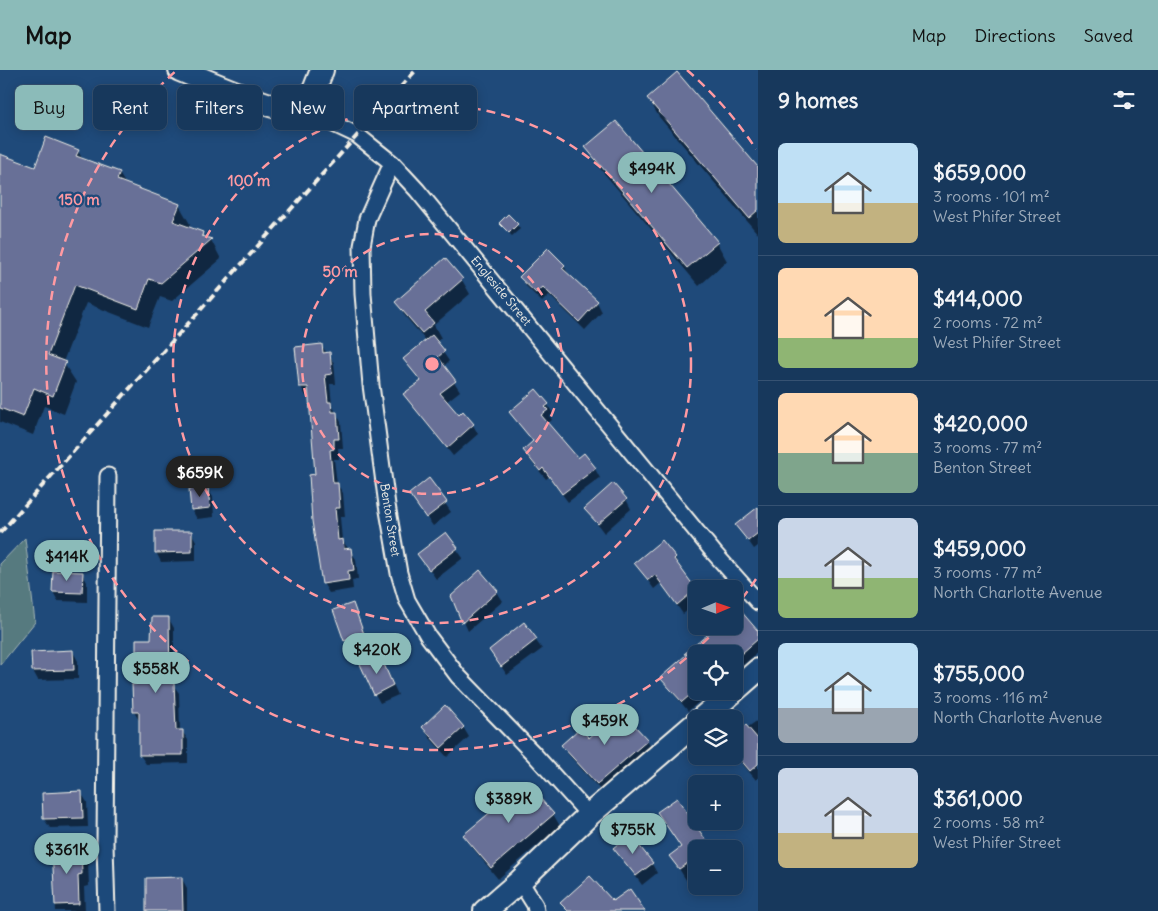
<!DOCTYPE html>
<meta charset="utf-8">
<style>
body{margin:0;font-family:Delius,sans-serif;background:#203f62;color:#f1f3f6;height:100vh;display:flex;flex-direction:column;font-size:19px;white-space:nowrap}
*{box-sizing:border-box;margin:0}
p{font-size:16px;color:#9eacbb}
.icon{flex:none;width:28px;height:28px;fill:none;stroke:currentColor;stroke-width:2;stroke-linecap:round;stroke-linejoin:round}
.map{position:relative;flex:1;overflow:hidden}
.details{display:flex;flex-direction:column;background:#17385c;width:400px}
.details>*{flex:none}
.top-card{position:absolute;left:15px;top:15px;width:475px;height:45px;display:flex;gap:10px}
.needle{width:32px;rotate:88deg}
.controls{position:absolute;left:688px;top:510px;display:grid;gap:10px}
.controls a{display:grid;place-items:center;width:55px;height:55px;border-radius:8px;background:#17385c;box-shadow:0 2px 12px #0003,0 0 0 1px #365272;font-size:25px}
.price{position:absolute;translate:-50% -42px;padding:0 11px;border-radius:18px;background:#8bbbb9;color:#111;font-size:16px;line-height:32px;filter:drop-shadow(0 1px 2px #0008)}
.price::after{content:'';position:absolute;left:50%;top:30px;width:15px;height:11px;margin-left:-8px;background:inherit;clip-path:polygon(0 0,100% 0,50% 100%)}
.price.current{background:#222;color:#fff}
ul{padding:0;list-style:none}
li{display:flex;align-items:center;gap:15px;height:125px;padding:0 20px}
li+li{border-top:1px solid #365272}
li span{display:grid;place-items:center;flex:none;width:140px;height:100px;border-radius:8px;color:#555}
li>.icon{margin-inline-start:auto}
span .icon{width:60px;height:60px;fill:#fffc;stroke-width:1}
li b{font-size:21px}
h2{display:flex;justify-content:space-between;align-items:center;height:60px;padding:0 20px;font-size:21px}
.tag{padding:0 18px;border-radius:8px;background:#17385c;box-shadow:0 2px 12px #0003,0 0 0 1px #365272;font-size:18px;line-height:45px}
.tag.current{background:#8bbbb9;color:#111}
header{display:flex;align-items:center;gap:30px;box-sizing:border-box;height:70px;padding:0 25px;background:#8bbbb9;color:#111}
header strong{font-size:24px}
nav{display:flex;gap:28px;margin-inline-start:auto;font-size:18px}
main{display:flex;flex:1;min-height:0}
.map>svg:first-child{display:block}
.green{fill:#577a7f;stroke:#a6b6b4}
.shadow{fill:#0007}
.building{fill:#687097;stroke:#f4f1e8}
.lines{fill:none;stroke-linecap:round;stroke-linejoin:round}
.street-casing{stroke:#f4f1e8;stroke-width:19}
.secondary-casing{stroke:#f4f1e8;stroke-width:26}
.street{stroke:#1f4a7a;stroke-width:15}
.secondary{stroke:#1f4a7a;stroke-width:22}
.rail{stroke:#f4f1e8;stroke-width:4;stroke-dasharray:8 4;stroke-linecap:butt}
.ring{fill:none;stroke:#ff9aa2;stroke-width:2.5;stroke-dasharray:9 6}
.labels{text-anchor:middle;stroke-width:4.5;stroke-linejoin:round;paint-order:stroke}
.street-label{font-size:12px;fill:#f4f1e8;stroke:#1f4a7a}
.centre{fill:#ff9aa2;stroke:#1f4a7a;stroke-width:2.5}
.ring-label{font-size:15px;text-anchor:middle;font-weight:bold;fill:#ff9aa2;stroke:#1f4a7a;stroke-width:4.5;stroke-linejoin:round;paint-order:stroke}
</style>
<header>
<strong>Map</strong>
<nav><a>Map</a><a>Directions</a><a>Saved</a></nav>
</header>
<main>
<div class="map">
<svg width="758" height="841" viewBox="0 0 758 841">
<rect width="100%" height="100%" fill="#1f4a7a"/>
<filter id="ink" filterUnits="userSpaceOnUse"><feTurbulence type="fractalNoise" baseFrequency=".02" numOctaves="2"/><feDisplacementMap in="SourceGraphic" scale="10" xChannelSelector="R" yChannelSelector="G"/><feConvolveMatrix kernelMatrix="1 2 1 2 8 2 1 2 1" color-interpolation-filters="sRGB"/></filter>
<g filter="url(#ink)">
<path class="green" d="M25,468L35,552L0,595V494Z"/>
<path class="shadow" d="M648,28L758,99V164L659,47Z
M587,77L717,173L727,191L699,216L598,96Z
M78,81L83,90L119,103L126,115L179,135L190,154L188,158L202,163L205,168L211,170L221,189L172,231L160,227L148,257L86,233L63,292L76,312L64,344L44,336L33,365L0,352V85L35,98Z
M517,155L520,159L512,166L503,157Z
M445,190L462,210L470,224L434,255L441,268L436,272L449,291L444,296L460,321L446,332L459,346L473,355L478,364L453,386L404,325L421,312L405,290L427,272L405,246L397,232Z
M564,196L569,205L597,232L602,242L585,260L549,225L542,232L526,216L521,207Z
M321,275L334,293L336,314H330L332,335L341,352L343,378H338L339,389H334L337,414L343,423L345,447H340L342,470L356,489L358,509L352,510L353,519L329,523L323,513L310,326H306L301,317Z
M548,335L553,344L550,346L552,350L547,354L578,389L595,399L600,408L568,432L549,407L546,409L530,390L524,381L534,373L510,342Z
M429,410L451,442L433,456L410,424Z
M207,418L213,427L214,447L197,449L192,440Z
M626,429L631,439L604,463L586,439Z
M758,448V476L754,479L737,455Z
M191,462L196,471V491L161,492L156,482Z
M446,464L463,488L436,509L419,484Z
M675,487L679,498L696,521V534L683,544L661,513L654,519L636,494Z
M82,503L87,512V532L58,531L53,522Z
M497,522L503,531L468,561L453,527Z
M352,534L369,573L351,580L335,541Z
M741,543L758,563V582L734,603V584H696V621H712L688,641L661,608L734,556V549Z
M169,549L174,558V616L179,623L180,661H182L188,670V693L146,694L140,685V652L134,642L138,615L152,570Z
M524,554L542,579L507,605L490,580Z
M73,582L78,591V609L38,610L33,601V583Z
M385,596L398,625L380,633L375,624Z
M758,650V708L756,710L734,684V667Z
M423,657H463L469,667L447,687L429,667Z
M589,670H647L652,680L603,723L568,684L563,675Z
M81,723L87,732L88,757L50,758L44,749L43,724Z
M658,742L696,779V807L688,813L671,786L682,778Z
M553,744L560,756L498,809L472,777L465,766Z
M615,778L652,794L657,803L642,815Z
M81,779L88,792L89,816L84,817L85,841H56L53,780Z
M182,809L187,818V841H147Z"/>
<path class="building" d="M677,2L758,97V140L749,148L647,28Z
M616,51L718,172L687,198L585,77Z
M46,67L79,80L76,86L120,102L117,110L180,134L173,151L203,162L202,166L212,169L161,213L149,209L138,239L75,215L48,285L66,292L53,326L34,318L23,347L0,338V84L35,97Z
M508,144L518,154L509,163L499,153Z
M548,178L565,195L562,198L598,231L579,252L543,217L536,223L519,207Z
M445,188L463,209L425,242L434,253L422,263L395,232Z
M432,265L445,281L438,287L456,311L440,323L459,345L463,341L474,354L447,378L403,324L421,311L403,289Z
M322,274L323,283L330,282L332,304L325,305L328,332H331L332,342H337L339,369H334V379L330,380L333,413H338L340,438H335L338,470L343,469L344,479L351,478L354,500L348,501L349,510L322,514L312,451L309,405L315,404L308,317H299L295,277Z
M536,319L549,334L545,337L548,340L541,345L578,388L584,383L596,398L562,424L543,398L540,401L523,380L533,371L509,342Z
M429,408L447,432L426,448L409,424Z
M613,413L627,429L598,454L584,439Z
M208,417L210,438L191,440L189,419Z
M758,437V463L748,471L735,455Z
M155,461H192V482L155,483Z
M446,462L458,478L429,500L417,484Z
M662,470L676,487L674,489L696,519L677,535L655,505L648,510L634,493Z
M480,500L498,521L462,553L451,526Z
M53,501L83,502L82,523L52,522Z
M353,533L364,564L344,571L333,540Z
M734,533L758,561V569L741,584H696V620L682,632L660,608L687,584H684L718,556H734Z
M152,547H169L170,613H174L176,660H183V685H139V642H133L132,614H136V569H151Z
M524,552L537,569L501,597L489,580Z
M73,580L74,600L32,601L31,582Z
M380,585L393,615L374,625L360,594Z
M445,635L464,657L441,678L422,657Z
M620,640L648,670L597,714L561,675L580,658L589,668Z
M746,655L758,669V694L750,701L734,682V665Z
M524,710L554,744L491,798L463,765L505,730L503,728Z
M82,721L83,748L43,749L42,723Z
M677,728L712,779H696V799L691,791L679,799L669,786L681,777L657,742Z
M630,764L653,793L636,806L613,778Z
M81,778L82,804L78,805L79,834L55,835L52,779Z
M590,806L613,831L630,819L645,841H568L560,833Z
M182,807L183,841H146V808Z"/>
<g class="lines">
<defs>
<path id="street" d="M306,41L357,65L392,93L417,120L715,484L758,532
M392,93L367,149L362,176L363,224L371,315L387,435L399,503L407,530L428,566L458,606L533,683L589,745
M520,811L535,835L536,841
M107,841L105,775L108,406"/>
<path id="secondary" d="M180,0C203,9 287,47 306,41L322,0
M734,621L758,600
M701,649L734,621
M485,841L520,811L589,745L696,653"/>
</defs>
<use href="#street" class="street-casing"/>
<use href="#secondary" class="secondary-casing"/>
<use href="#street" class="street"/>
<use href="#secondary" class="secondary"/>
<path class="rail" d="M0,463L416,0"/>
</g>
</g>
<g class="ring">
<circle cx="432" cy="294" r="130"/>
<circle cx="432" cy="294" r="259"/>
<path d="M756 509A389 389 0 0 1 734 539M719 557A389 389 0 1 1 177 0M687 0A389 389 0 0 1 756 79"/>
</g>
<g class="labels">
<g class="street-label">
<text transform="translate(501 221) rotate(50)" y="4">Engleside Street</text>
<text transform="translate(390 450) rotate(81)" y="4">Benton Street</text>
</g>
</g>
<circle cx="432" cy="294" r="8" class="centre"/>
<g class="ring-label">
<text x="249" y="116">100 m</text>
<text x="79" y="135">150 m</text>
<text x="340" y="207">50 m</text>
</g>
</svg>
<div class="controls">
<a><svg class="needle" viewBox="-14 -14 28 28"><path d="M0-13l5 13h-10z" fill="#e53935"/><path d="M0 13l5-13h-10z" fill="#9eacbb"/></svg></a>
<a><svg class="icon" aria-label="locate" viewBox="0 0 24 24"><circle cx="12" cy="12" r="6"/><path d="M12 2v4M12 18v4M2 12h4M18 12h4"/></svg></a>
<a><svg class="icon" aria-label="layers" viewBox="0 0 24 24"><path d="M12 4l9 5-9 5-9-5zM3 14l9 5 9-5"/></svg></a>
<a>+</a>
<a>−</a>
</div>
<b class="price" style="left:652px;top:124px">$494K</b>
<b class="price current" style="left:200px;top:428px">$659K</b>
<b class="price" style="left:67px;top:512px">$414K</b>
<b class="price" style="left:377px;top:605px">$420K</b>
<b class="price" style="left:156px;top:624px">$558K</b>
<b class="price" style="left:605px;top:676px">$459K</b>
<b class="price" style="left:509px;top:754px">$389K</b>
<b class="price" style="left:633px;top:785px">$755K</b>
<b class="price" style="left:67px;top:805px">$361K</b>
<div class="top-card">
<a class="tag current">Buy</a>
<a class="tag">Rent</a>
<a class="tag">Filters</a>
<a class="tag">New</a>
<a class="tag">Apartment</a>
</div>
</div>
<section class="details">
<h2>9 homes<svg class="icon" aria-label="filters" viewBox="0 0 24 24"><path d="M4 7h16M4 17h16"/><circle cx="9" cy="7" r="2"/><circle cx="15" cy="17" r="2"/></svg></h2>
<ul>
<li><span style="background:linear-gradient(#bfe0f5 60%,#c2b280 0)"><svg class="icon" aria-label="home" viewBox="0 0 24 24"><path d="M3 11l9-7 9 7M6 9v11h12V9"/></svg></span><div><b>$659,000</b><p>3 rooms · 101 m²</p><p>West Phifer Street</p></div></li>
<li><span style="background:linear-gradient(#ffd9b3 70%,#8fb573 0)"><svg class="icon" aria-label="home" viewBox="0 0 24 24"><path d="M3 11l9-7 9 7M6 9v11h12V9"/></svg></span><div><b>$414,000</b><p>2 rooms · 72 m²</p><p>West Phifer Street</p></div></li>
<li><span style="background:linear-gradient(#ffd9b3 60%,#7fa58c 0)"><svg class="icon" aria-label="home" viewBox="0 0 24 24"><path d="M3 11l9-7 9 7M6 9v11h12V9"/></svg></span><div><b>$420,000</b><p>3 rooms · 77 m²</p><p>Benton Street</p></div></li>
<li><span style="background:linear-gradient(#c9d6e8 60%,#8fb573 0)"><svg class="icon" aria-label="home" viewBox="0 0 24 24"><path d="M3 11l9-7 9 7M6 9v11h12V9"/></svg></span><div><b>$459,000</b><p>3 rooms · 77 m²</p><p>North Charlotte Avenue</p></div></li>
<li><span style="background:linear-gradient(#bfe0f5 65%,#9aa5b1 0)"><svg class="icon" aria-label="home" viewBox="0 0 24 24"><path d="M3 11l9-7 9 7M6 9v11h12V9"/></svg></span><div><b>$755,000</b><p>3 rooms · 116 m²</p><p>North Charlotte Avenue</p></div></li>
<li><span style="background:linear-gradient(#c9d6e8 65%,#c2b280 0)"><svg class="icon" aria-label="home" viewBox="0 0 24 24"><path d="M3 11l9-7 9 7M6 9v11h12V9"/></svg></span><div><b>$361,000</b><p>2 rooms · 58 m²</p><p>West Phifer Street</p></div></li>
</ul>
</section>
</main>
